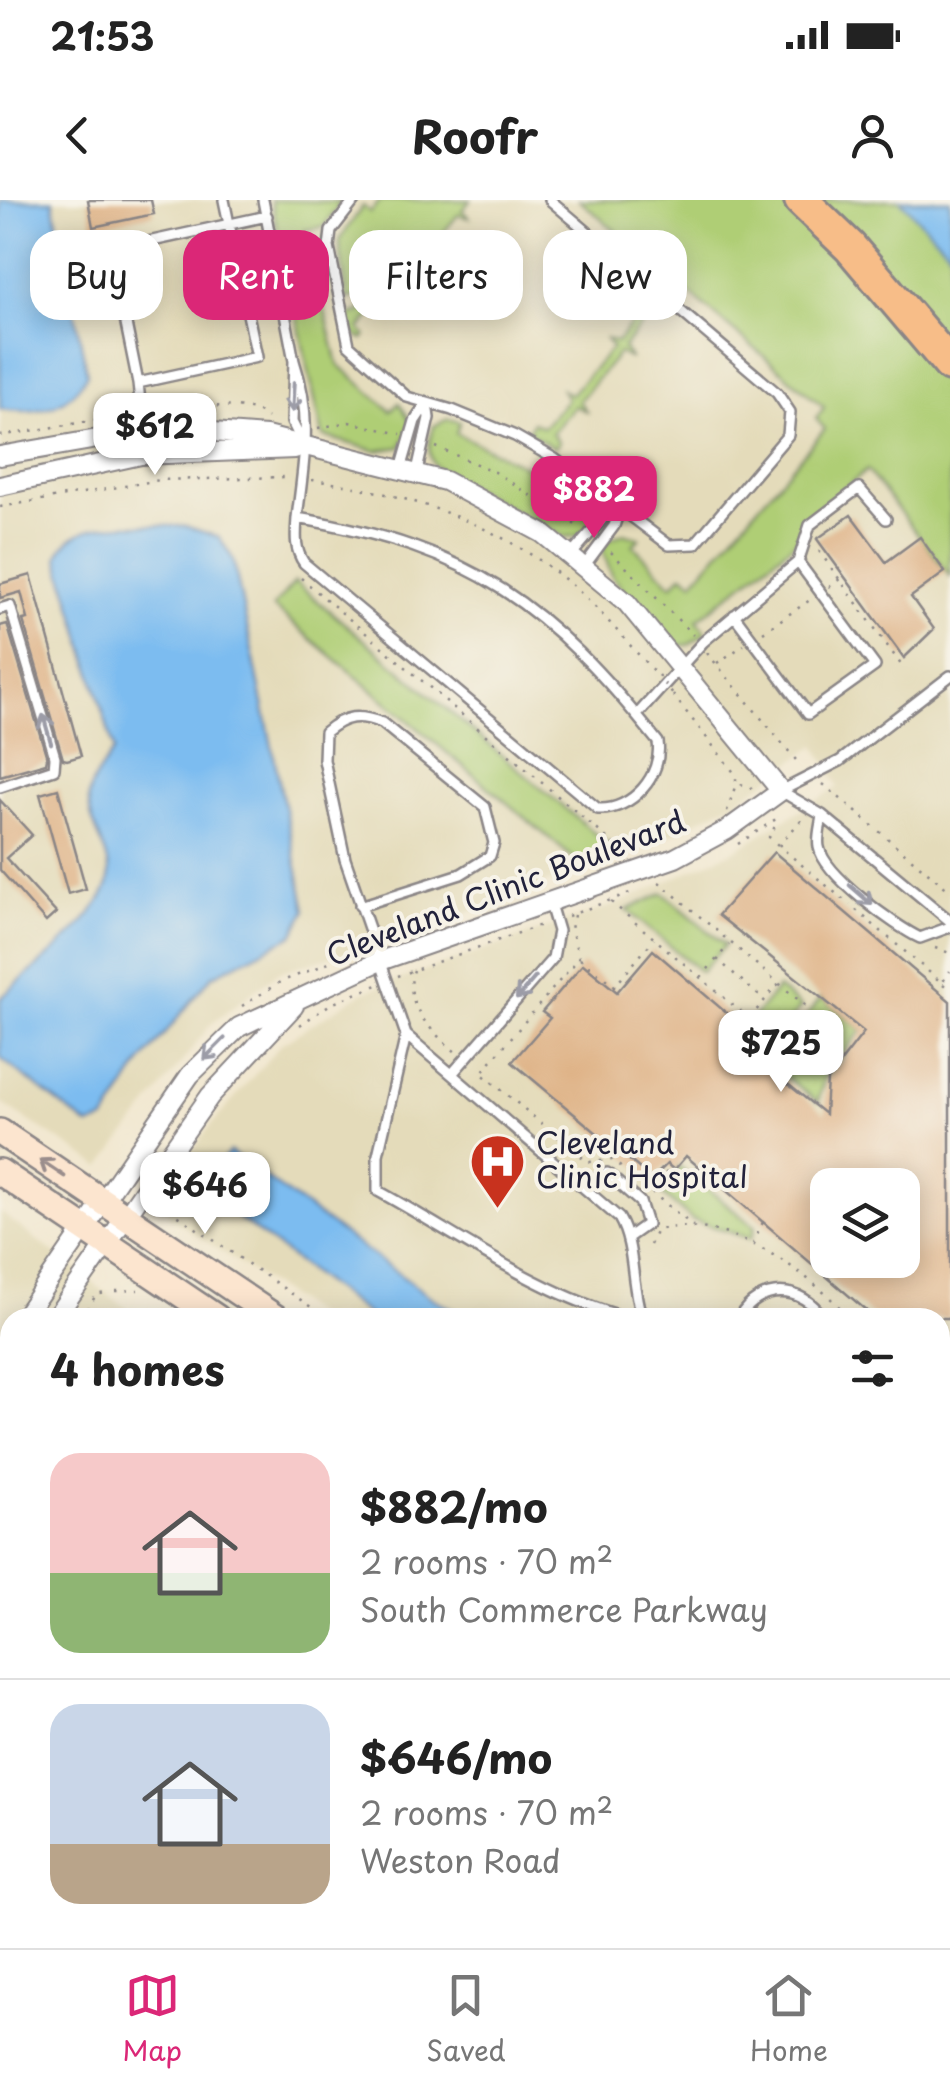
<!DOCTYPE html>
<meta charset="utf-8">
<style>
body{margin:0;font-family:"Playpen Sans",sans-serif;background:#f6f6f6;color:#222;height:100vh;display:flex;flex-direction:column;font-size:38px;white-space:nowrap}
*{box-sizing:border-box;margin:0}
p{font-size:32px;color:#767676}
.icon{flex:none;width:55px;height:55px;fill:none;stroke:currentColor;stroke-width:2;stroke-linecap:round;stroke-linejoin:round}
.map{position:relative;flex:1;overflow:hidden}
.panel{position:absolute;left:0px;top:1108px;width:950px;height:642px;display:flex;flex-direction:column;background:#fff;border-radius:30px 30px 0 0;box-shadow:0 5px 25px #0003}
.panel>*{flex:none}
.hud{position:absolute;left:30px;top:30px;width:890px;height:90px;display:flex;gap:20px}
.buttons{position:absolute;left:810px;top:968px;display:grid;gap:20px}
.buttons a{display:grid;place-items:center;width:110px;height:110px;border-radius:20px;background:#fff;box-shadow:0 5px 25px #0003;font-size:50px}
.price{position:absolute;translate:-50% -85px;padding:0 22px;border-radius:20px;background:#fff;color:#222;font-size:32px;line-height:65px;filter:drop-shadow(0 2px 5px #0008)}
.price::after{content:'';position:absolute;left:50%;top:60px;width:30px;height:22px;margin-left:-15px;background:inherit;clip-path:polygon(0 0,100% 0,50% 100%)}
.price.active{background:#db2777;color:#fff}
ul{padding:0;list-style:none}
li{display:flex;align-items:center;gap:30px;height:250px;padding:0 50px}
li+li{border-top:2px solid #e0e0e0}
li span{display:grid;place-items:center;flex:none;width:280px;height:200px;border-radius:30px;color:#555}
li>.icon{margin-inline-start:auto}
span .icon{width:120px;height:120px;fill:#fffc;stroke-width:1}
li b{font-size:42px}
h2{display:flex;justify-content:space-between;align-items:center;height:120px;padding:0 50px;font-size:42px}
.chip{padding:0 35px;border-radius:30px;background:#fff;box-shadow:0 5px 25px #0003;font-size:35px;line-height:90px}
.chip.active{background:#db2777;color:#fff}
.status{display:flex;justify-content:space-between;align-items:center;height:70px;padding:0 50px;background:#fff;direction:ltr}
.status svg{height:28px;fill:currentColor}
header{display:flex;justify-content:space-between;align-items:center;height:130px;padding:0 50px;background:#fff;font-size:45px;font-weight:700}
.dock{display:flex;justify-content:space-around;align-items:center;height:140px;border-top:2px solid #e0e0e0;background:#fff;font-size:28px;color:#767676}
.dock a{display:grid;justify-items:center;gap:5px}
.dock .active{color:#db2777}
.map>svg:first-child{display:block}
.built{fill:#e4dbba;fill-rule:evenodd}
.green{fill:#afce75;stroke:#687858;stroke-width:2.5}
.water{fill:#7bbcf0;stroke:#4e6f96;stroke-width:2.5}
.building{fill:#dfb387;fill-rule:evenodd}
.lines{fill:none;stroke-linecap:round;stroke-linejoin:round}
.lane-casing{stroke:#8a8586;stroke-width:14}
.street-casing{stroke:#8a8586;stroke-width:22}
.secondary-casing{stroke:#8a8586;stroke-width:30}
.highway-casing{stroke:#8a8586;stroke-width:38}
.path{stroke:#8a8586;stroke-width:2.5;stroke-dasharray:2.5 8;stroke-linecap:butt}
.lane{stroke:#fff;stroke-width:9}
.street{stroke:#fff;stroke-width:18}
.secondary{stroke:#fce5cf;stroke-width:25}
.highway{stroke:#f7bd88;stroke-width:32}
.path-bridge{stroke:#8a8586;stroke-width:2.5;stroke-dasharray:2.5 8;stroke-linecap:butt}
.oneway{stroke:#9c9ca7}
.oneway2{stroke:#9a8d8c}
.labels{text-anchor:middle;stroke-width:8;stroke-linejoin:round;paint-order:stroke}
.street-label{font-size:30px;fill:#22223b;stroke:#f7f3e8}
.poi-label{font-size:30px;fill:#22223b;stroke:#f7f3e8;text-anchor:start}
</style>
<div class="status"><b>21:53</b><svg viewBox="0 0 49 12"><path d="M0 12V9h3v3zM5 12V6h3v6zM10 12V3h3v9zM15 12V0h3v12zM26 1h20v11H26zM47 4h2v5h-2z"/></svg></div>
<header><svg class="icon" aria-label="back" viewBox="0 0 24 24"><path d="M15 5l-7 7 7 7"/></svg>Roofr<svg class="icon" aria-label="person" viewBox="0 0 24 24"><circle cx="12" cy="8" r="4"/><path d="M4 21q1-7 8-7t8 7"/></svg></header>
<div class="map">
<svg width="950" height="1748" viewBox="0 0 950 1748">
<rect width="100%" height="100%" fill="#f7f3e8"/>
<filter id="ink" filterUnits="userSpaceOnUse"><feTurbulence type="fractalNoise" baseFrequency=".01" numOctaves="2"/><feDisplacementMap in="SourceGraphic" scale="20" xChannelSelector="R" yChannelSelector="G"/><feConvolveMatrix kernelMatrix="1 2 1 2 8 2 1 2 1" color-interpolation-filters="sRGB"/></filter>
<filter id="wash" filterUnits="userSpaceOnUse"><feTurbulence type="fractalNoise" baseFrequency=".0048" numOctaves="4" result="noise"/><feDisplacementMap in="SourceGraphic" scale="40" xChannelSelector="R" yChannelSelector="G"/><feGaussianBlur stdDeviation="2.25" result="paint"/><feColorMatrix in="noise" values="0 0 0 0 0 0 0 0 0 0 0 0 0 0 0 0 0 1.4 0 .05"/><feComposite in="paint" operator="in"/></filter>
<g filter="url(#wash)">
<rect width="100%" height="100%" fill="#f2e8d1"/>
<path class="built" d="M53,0H617L950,330V1552L940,1545V1118L319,1117L169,1016L165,1003L171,980L208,929L281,844L364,792L623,702L737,649L838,587L816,545L741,598L668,636L436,725L279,772L211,824L101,967L0,902V209L87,174ZM828,985H902V1060H828Z
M0,1012L138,1117L10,1118V1740H822L821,1748H0Z"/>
<path class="green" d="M271,0L342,2L323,27L305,30L338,164L391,211L399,203L412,223L401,247L376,251L323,236Z
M381,0H471L462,10L469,18L458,15L417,64L423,73L413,68L388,98L394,107L383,103L360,129L366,135L363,139L353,134L349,115L362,112L359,96L347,99L339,40L363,6L370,12Z
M579,0H789L950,177V376L867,270L806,320L798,340L697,420L706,433L688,445H675L613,378L602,349L610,339L624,333L640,338L633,345L672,385L683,374L693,382L825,229L816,219L824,207Z
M809,0H950V149Z
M643,91L668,112L656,108L623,148L631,159L619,153L579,201L586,211L575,206L552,233L559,242L555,248L528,232L533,222L543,227L567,199L562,190L571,194L612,148L606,139L617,142L649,101Z
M448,219L460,222L456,233L526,267L579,300L587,291L595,305L592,325L576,336L564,337L438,269C425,257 429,241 434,226Z
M295,382L616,651L579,663L273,407Z
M663,693L725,745L701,772L627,710Z
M778,788L801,807L776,837L753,818Z
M821,798L862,830L825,876L818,902L769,864Z
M680,967L755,1027L751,1039L692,1020L659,991Z"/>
<path class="water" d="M0,0H53L87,174C68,209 37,215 0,209Z
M900,0H950V52Z
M185,326L219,337L233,359L306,710L293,735L212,776L141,863L105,920L89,926L0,858V799C27,773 103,716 109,680C113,650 82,618 90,590C93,577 107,562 114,550L58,357C76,313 144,327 185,326Z
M230,952L432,1098L469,1117H371L198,988Z"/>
<g id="blocks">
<path class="building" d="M88,0H151L154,14L93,27Z
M851,315L886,362L920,337L945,372L911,397L934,429L904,458L817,339Z
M31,375L81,556L67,560L63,559L23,420L28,419L21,392L0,398V384Z
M7,424L47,558L46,563L0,576V426Z
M58,589L86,689L68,694L40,594Z
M0,600L32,635L6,658L56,713L46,722L0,670Z
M774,652L950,801V1118H875L686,956L674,970L667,964L652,979L512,862L550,818L542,812L583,764L617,792L653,750L773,853L763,864L825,914L827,880L864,832L718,715ZM828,985H902V1060H828Z"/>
</g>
</g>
<g filter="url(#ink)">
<use href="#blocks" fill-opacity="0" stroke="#8a8586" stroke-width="2.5"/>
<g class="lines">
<defs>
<path id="lane" d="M263,0L294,161
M355,0L331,31L329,47L349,145L407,197L452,210L515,236L555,259L669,345L695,344L788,235L790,212L777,193L550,0
M138,183L257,157L224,0
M143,231L138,183L111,50L267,16
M402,266L415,221L427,203
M417,271L429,218L427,203
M297,318C473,348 548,404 658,542C663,575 632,611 598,609L304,363C294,349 296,334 297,318C304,259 313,218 294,161L292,222L303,244
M572,354L604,317L620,308
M798,362L810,325L859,288L886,319
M585,365L614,326L620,308
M0,409L10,406L55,557L54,569L0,587
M637,515L703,442L798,362L875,466L808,514L734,415
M781,591L822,615L950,721
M781,591L840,561L950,476
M822,615C821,625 817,637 819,647C824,675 895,726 920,738L950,727
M360,706L461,674L490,656L494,643L485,607L382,523C359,514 345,515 325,532L324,560L345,659L406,835L619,1018C636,1047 630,1085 642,1118
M406,835L378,955V991C459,1035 538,1094 628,1118
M452,874L553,758L558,731L550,704
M581,986L607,973L640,1002L647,1024L630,1036
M739,1118C759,1084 802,1084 823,1118
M0,1256L10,1267
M940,1275L950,1272
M940,1301L950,1320
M940,1330L950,1344
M317,1740L323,1748
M486,1740L492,1748
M588,1740L594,1748
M250,1748L256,1740"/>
<path id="street" d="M0,256L143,231L213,232L266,236L445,281L542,333L627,403L781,591L727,630L675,658L380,761L239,827L190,875L23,1118
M0,286L141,255L295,249
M55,1118L210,896L294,806
M0,1172L10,1160
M409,1740L414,1748
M776,1748L786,1740
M821,1748L830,1740"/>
<path id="secondary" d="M0,932L276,1118
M0,972L217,1118
M940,1575L950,1585
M940,1618L950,1628"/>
<path id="highway" d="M801,0L850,47L950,165"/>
</defs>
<use href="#lane" class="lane-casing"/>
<use href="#street" class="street-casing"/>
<use href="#secondary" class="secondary-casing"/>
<use href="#highway" class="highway-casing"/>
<path class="path" d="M154,212C179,208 252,199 267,218
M318,228L349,222L401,234
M0,236L127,215
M436,247L495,272L577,326
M312,280C411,293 517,329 589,401C612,424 634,450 656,474
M0,307L160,280L289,277
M819,351L902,466
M611,352L693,435
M301,378L627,655
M829,387L840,379
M763,432L810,400
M707,453L801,566
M717,463L744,445
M673,495L736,575V584L749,585L754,592
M823,584L950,691
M727,611L736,584
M801,620L779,646L850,705
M738,644L776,619
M778,645L769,637L778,621
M659,682L808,808
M611,702L779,844
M856,710L942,783L950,771
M574,715L571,729L579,758L481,873L588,962L612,960L693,1026
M568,716L635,691
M935,748L950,753
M580,759L615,786L654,739
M717,759L764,800
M414,770C402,805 432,832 457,853
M398,776L541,725
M701,777L729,745
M943,784L950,790
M242,806L280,782L365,749
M750,818L779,783
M300,825L329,805L377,785
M652,990L671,967
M161,1004L327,1118
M753,1044L763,1022
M650,1045L657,1030C726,1013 804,1068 850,1118
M116,1091L138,1090
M82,1118L96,1095L109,1092
M0,1219L10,1208
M940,1255L942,1257
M940,1541L950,1549
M940,1663L950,1672
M444,1740V1748
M614,1740L620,1748
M733,1748L744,1740
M863,1748L876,1740"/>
<use href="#lane" class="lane"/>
<use href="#street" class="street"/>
<use href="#secondary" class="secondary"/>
<use href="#highway" class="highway"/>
<path class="path-bridge" d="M658,475L673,495"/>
</g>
<defs><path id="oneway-shaft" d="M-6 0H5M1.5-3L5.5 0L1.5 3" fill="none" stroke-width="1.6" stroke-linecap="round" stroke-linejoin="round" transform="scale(2.5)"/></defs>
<g class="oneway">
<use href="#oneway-shaft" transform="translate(293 197) rotate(93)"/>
<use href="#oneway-shaft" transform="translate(47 529) rotate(-106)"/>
<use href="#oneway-shaft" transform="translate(861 695) rotate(41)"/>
<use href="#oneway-shaft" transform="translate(526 788) rotate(131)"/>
<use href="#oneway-shaft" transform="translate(214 849) rotate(135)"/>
</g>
<use class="oneway2" href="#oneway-shaft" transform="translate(52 968) rotate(-146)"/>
</g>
<defs>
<symbol id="hospital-pin" viewBox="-11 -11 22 30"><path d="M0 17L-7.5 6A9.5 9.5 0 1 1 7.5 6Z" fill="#c8321e" stroke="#f7f3e8"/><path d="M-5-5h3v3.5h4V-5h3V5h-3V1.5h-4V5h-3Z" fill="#fff"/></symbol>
</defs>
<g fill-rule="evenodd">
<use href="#hospital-pin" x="466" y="930" width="63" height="86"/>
</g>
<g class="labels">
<g class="street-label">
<text transform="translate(506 689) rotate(-21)" y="10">Cleveland Clinic Boulevard</text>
</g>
<g class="poi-label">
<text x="536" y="954">Cleveland<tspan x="536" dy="34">Clinic Hospital</tspan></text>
</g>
</g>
</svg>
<div class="buttons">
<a><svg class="icon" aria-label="layers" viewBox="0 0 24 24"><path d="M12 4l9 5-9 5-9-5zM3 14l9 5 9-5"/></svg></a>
</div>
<b class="price" style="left:155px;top:278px">$612</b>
<b class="price active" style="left:594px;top:341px">$882</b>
<b class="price" style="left:781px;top:895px">$725</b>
<b class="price" style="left:205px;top:1037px">$646</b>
<div class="hud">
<a class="chip">Buy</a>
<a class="chip active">Rent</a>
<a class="chip">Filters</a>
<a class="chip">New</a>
</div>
<section class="panel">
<h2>4 homes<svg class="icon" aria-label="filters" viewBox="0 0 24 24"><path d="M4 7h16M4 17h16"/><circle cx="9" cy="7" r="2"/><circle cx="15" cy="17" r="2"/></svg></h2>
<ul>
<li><span style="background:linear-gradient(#f6c9c9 60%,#8fb573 0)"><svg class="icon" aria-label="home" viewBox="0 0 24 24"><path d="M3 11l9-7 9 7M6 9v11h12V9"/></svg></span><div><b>$882/mo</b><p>2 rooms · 70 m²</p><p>South Commerce Parkway</p></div></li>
<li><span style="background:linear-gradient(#c9d6e8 70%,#b9a48a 0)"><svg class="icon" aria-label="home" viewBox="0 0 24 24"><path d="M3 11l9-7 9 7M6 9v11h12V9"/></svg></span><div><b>$646/mo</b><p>2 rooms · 70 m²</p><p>Weston Road</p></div></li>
</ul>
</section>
</div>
<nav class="dock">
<a class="active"><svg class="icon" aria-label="map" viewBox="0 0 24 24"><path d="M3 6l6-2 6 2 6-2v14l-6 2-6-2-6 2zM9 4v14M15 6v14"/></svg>Map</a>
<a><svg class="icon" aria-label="saved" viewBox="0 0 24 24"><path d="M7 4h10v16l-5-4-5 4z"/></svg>Saved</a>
<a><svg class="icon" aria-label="home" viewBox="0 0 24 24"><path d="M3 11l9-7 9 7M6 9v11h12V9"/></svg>Home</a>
</nav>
